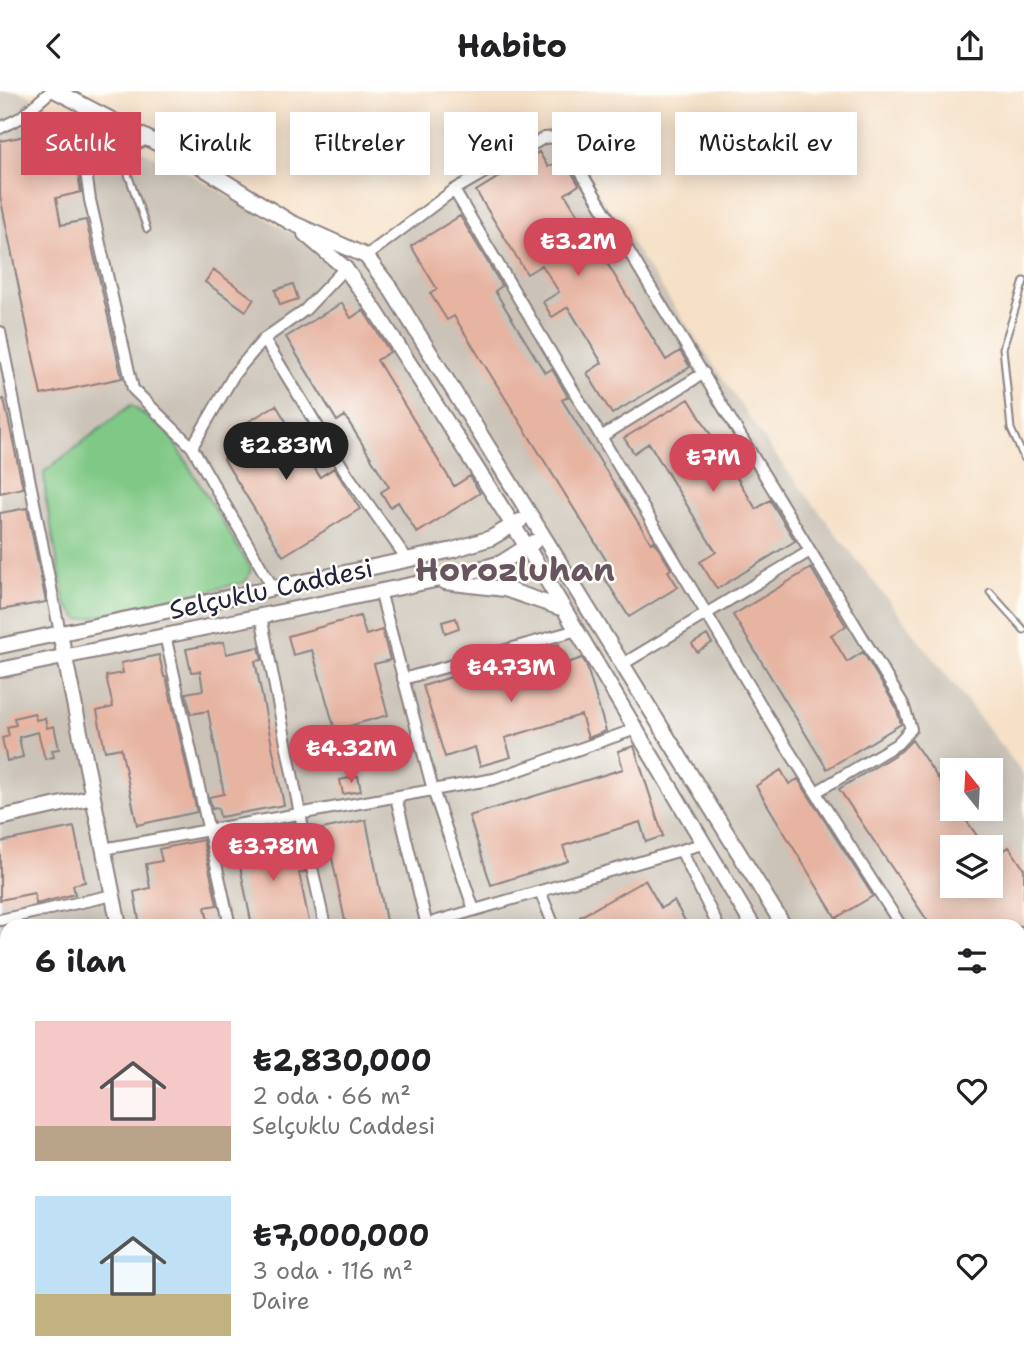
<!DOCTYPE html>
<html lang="tr">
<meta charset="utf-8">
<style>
body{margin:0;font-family:"Shantell Sans",sans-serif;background:#f2f2f2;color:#202124;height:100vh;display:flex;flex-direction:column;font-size:26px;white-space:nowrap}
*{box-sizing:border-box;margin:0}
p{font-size:23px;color:#757577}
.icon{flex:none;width:38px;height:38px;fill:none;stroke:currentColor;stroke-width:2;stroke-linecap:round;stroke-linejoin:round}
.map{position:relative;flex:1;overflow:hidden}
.sheet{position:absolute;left:0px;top:828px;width:1026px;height:450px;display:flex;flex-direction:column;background:#fff;border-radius:21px 21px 0 0;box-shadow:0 4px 18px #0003}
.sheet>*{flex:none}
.guide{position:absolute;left:21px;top:21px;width:984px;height:63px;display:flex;gap:14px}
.needle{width:46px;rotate:342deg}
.controls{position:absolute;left:940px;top:667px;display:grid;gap:14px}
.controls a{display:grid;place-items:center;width:63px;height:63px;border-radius:0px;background:#fff;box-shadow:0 4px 18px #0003;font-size:35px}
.price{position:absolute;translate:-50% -60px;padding:0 16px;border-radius:24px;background:#d1495b;color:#fff;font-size:23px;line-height:46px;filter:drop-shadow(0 2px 4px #0008)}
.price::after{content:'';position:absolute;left:50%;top:42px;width:21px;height:16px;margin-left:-10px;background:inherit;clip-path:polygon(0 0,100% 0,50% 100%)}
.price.on{background:#222;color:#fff}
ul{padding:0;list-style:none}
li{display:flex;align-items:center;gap:21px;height:175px;padding:0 35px}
li span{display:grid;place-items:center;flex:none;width:196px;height:140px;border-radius:0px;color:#555}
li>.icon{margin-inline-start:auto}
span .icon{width:84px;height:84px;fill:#fffc;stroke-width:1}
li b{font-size:30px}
h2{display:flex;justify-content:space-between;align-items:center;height:84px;padding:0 35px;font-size:30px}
.tag{padding:0 24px;border-radius:0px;background:#fff;box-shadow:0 4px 18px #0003;font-size:24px;line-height:63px}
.tag.on{background:#d1495b;color:#fff}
header{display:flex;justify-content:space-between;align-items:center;height:91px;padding:0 35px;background:#fff;font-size:32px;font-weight:700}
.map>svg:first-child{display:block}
.industrial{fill:#cbc3b8;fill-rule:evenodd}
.green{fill:#7fc885;stroke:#507560;stroke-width:2}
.building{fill:#e7b4a2}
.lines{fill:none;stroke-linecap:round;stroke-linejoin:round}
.service-casing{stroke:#8c8181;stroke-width:9}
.minor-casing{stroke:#8c8181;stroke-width:14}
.tertiary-casing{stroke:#8c8181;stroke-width:18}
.service{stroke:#fff;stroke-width:5}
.minor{stroke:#fff;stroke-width:10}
.tertiary{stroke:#fff;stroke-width:14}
.labels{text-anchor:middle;stroke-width:5;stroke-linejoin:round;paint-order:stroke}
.street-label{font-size:26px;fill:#22223b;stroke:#fdfcf7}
.district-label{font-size:33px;font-weight:bold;fill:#67555f;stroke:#fdfcf7}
</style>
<header><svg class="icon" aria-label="back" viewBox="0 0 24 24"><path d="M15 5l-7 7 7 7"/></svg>Habito<svg class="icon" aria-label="share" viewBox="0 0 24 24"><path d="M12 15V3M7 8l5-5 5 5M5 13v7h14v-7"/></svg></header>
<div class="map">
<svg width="1024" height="1277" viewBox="0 0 1024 1277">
<rect width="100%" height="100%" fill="#fdfcf7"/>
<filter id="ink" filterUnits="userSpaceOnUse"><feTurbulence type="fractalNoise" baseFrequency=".0143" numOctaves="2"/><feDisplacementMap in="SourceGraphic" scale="14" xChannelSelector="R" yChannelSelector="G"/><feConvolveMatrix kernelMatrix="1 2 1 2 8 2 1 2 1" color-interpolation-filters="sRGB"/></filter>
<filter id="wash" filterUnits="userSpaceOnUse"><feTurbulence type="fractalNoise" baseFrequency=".00686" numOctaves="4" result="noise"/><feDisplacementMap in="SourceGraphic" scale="28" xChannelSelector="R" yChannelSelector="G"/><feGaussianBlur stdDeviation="1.57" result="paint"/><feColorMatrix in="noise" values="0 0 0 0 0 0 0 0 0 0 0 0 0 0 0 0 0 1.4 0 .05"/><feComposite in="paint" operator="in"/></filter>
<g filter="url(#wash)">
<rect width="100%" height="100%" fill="#f6e0c7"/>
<path class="industrial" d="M0,0H19L188,82L335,167L557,42L772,360L1024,684V920L1019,923L1018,835H7V1270H1018L1019,1193L1024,1201V1277H0ZM952,679H990V718H952ZM952,756H990V794H952Z"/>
<path class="green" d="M131,314L168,341L251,478L246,491L80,529L65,512L46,408L44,381Z"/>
<g id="blocks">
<path class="building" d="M64,37L71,41L81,101L56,107L61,134L86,129L122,287L41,304L0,105V50Z
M539,61L548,76L563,67L579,94L565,103L666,269L680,260L690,276L612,323L587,282L602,272L568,216L552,226L543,211L559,201L542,174L527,183L476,100Z
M460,125L502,195L495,200L545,282L552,278L568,306L562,309L651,452L654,450L671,478L668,480L678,496L629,526L602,483L611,477L454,225L447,229L430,202L437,198L411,155Z
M214,179L254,208L246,220L205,191Z
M293,193L298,208L280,214L275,199Z
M342,212L351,227L363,219L390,261L377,269L454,395L470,385L480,402L417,442L398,411L390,416L381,401L389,396L345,325L337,330L286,246Z
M4,308L23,397L0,402V309Z
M689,308L756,418L770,409L795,450L717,498L700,471L716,461L707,447L649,352L634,362L624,347Z
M276,314L320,386L334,377L360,418L283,465L223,367L237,358L228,343Z
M27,417L46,511L0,519V422Z
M811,477L846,535L831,544L847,571L863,561L896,616L901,633L827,678L733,524Z
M360,525L366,544L382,539L390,569L374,573L388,624L335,639L312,559L293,564L288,545Z
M456,527L459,537L445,542L442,531Z
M707,544L712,552L697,561L692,553Z
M224,551L226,563L259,556L262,569L255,570L284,714L220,726L218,717L212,718L209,706L224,703L208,620L191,623L186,602L203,599L200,580L191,581L186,558Z
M559,553L565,573L582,567L586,573L606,640L588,647L581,624L505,647L511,666L480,675L475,656L445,666L423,595L499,571L505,591L536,581L530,562Z
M159,564L164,586H166L197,721L137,734L121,657L105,660L97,620L113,616L106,585L123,582L121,572Z
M34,622L36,629L45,627L47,637L54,635L59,658L52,659L54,666L45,668L38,641L19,646L23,666L7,670L2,647L9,645L7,636L16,634L14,627Z
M912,649L952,708V718H958L985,756H952V794H990V769L1009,756L1024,778V835H931L839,698L901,660Z
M634,655L663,745L646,751L640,731L563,755L568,770L491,794L469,725L623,678L618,660Z
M781,679L789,693L798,688L873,805L836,827L756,695Z
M358,685L361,700L343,703L340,689Z
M366,729L387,835H346L331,762L322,764L317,739Z
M74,736L85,791L73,794L75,803L36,813L34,802L0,809V751Z
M292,744L297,768L302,767L305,781L299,782L310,835H252L236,755Z
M203,749L217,814L205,816L209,835H140L134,801L150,797L146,773L162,770L159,758Z
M645,789L661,817L674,810L688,835H585L580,826Z"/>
</g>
</g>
<g filter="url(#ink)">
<use href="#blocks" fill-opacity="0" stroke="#8c8181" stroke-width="2"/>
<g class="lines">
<defs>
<path id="service" d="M120,60L147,138
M1024,190L1003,257L1011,338L1024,367
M990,501L1024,539"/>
<path id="minor" d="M0,37L20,27L51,0
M148,48L85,74L90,109L133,298L192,356L273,497
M366,165L454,99
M0,241L60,542
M264,248L347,383L407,468
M601,346L704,282
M192,356L235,282L264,248L305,219L345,177
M380,500L433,699L474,819
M261,525L300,723L325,835
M165,544L230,835
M623,573L810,460
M403,588L577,539
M816,701L897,653L911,638L903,613L582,83L558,46L544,47L454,99L777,641L901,835
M396,706L427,835
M103,758L494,688L636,638
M681,759L718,835
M540,800L554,835
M0,829L113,804
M427,833L702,753
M0,923L7,921
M0,1014L7,1013
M0,1112L7,1110
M0,1231L7,1230
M371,1270L372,1277
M522,1270L524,1277
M635,1270L639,1277
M813,1270L817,1277
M979,1270L984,1277"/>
<path id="tertiary" d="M56,0L195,72L290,131L366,165L390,197L784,835
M305,143L345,177L375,219L527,456L753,835
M445,491L505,498L564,518
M60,542L119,835
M0,555L453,459L491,447L520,430
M0,579L459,484L501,472L534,451
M0,727L93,706
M1018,1219L1024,1228
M1018,1266L1024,1275
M207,1270L209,1277"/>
</defs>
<use href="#service" class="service-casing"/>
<use href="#minor" class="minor-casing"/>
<use href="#tertiary" class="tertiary-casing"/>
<use href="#service" class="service"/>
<use href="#minor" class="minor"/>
<use href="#tertiary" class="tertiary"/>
</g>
</g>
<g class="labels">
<g class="street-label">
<text transform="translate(271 498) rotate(-12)" y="9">Selçuklu Caddesi</text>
</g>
<g class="district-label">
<text x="515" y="490">Horozluhan</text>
</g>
</g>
</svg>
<div class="controls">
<a><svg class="needle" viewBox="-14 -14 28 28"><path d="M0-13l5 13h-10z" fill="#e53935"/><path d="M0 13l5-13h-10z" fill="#757577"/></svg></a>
<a><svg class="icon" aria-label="layers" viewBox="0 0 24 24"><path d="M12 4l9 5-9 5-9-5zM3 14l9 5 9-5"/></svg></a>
</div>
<b class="price" style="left:578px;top:187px">₺3.2M</b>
<b class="price on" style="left:286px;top:391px">₺2.83M</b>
<b class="price" style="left:713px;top:403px">₺7M</b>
<b class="price" style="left:511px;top:613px">₺4.73M</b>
<b class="price" style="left:351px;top:694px">₺4.32M</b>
<b class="price" style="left:273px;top:792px">₺3.78M</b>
<div class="guide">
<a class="tag on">Satılık</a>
<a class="tag">Kiralık</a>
<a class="tag">Filtreler</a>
<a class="tag">Yeni</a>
<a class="tag">Daire</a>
<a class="tag">Müstakil ev</a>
</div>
<section class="sheet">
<h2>6 ilan<svg class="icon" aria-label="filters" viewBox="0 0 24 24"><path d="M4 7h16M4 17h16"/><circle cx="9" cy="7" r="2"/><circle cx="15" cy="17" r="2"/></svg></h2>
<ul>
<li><span style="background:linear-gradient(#f6c9c9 75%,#b9a48a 0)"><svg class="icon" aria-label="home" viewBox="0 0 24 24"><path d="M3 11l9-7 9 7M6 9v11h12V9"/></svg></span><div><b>₺2,830,000</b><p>2 oda · 66 m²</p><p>Selçuklu Caddesi</p></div><svg class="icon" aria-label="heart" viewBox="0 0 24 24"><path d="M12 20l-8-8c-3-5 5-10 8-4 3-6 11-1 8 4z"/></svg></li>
<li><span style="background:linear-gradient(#bfe0f5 70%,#c2b280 0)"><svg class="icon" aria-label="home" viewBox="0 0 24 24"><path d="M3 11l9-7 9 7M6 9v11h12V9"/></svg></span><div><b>₺7,000,000</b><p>3 oda · 116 m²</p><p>Daire</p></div><svg class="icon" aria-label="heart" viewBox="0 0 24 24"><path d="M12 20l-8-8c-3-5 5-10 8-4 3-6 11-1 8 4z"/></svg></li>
</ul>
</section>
</div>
